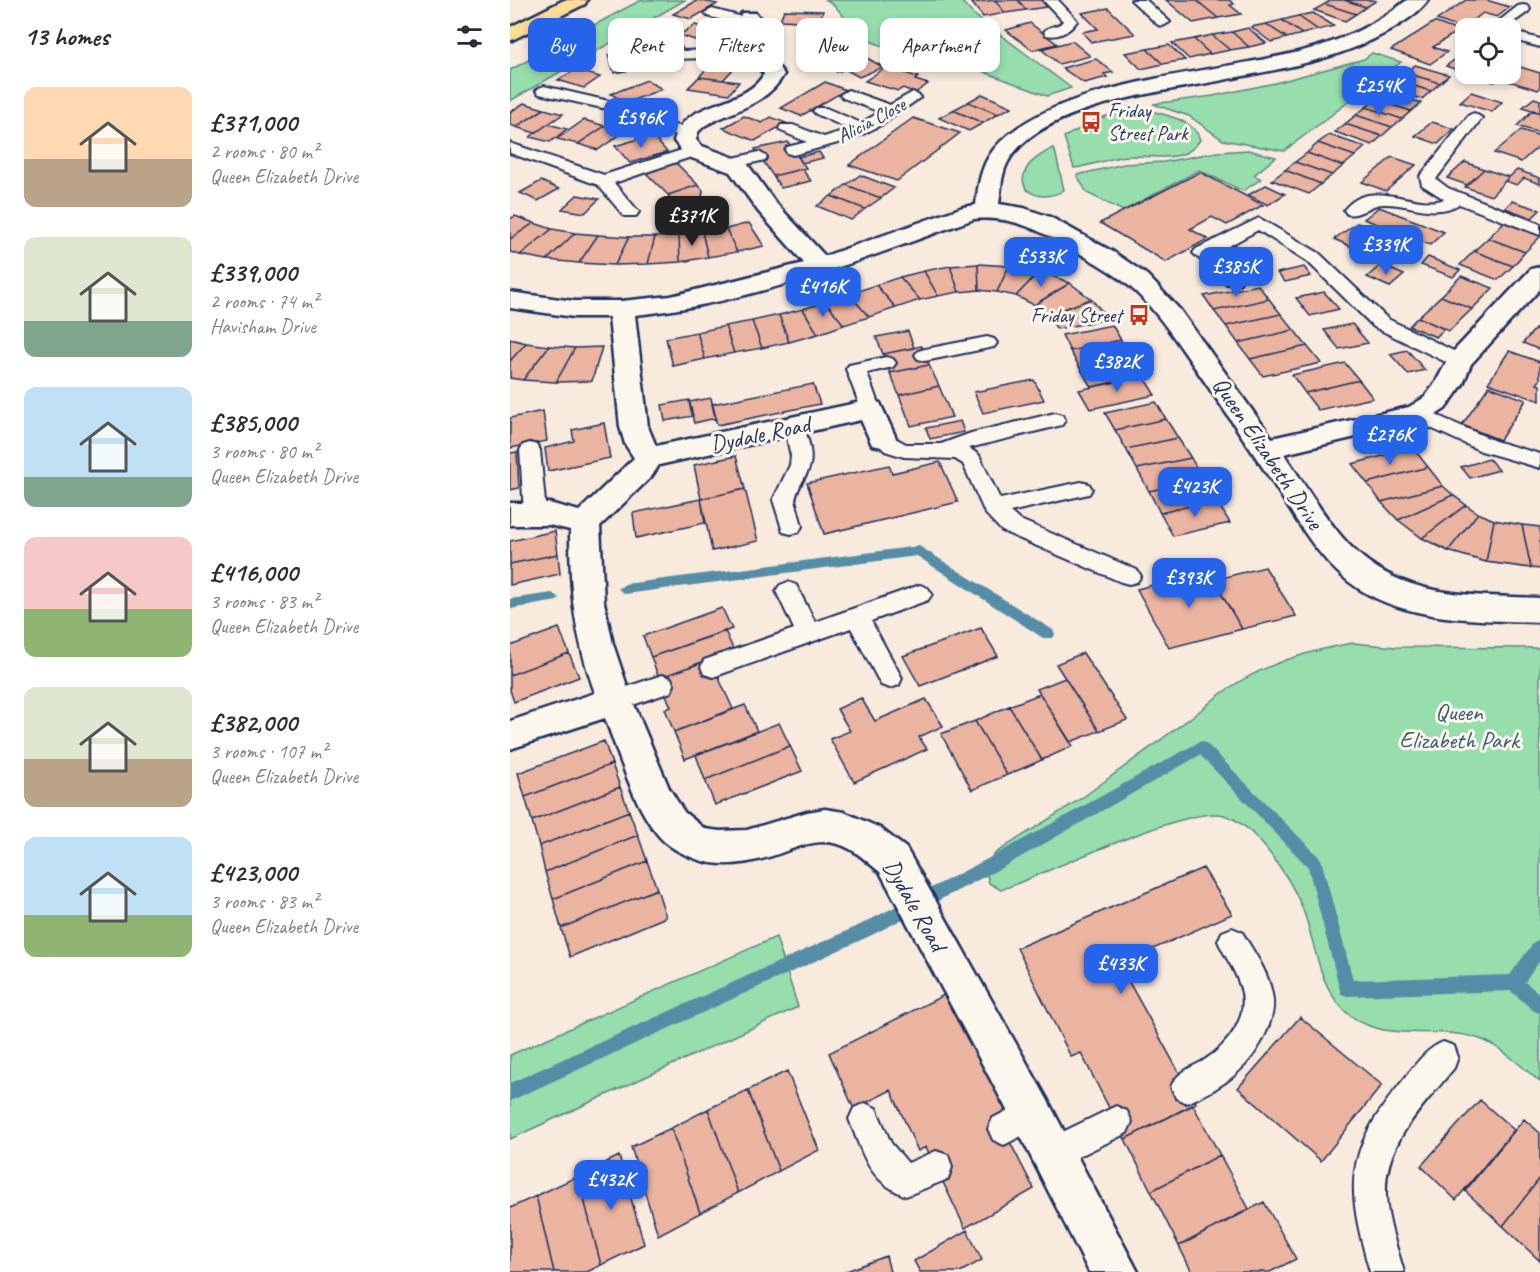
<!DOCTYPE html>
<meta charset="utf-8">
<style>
body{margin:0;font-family:Caveat,sans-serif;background:#f7f7f7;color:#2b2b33;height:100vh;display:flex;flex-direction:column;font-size:22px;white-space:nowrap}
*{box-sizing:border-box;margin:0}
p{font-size:20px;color:#7c7c81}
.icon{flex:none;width:33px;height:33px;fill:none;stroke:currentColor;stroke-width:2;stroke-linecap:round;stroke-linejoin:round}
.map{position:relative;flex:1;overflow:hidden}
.details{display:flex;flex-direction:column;background:#fff;width:510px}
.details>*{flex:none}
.banner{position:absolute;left:18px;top:18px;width:570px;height:54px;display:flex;gap:12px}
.buttons{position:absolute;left:945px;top:18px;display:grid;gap:12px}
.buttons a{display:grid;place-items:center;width:66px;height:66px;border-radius:12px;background:#fff;box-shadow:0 3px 9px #0003;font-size:30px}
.price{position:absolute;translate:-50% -51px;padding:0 14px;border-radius:12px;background:#2563eb;color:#fff;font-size:20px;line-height:39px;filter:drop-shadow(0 2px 3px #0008)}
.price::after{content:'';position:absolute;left:50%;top:36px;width:18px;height:14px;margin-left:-9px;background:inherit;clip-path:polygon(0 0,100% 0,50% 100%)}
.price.active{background:#222;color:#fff}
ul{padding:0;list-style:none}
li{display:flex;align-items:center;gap:18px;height:150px;padding:0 24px}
li span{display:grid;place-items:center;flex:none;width:168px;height:120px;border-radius:12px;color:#555}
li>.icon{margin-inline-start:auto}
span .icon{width:72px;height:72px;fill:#fffc;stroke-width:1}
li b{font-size:26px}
h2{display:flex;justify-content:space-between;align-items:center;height:72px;padding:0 24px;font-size:26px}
.pill{padding:0 21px;border-radius:12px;background:#fff;box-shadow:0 3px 9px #0003;font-size:21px;line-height:54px}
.pill.active{background:#2563eb;color:#fff}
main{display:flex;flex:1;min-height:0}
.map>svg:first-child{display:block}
.green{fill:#97dead;stroke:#598686;stroke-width:1.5}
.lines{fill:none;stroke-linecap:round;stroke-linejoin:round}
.stream{fill:#558da7;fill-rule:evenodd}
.building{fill:#ebb4a0;stroke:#1b2f5e;stroke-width:1.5}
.lane-casing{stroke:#1b2f5e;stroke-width:4}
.street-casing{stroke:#1b2f5e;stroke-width:5}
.primary-casing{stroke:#1b2f5e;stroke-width:5}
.lane{fill:#fbf7ec;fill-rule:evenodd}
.street{fill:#fbf7ec;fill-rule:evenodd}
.primary{fill:#fedd96;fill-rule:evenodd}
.labels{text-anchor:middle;stroke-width:6;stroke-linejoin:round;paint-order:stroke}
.far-poi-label{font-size:20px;fill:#1b2f5e;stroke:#fbf7ec;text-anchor:start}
.far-street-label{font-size:20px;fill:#1b2f5e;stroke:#fbf7ec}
.street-label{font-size:24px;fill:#1b2f5e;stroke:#fbf7ec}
.park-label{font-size:24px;fill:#3a5b72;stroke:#fbf7ec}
</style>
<main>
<section class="details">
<h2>13 homes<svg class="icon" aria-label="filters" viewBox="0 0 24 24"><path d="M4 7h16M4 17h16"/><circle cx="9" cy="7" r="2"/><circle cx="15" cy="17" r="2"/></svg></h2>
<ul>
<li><span style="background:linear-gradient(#ffd9b3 60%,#b9a48a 0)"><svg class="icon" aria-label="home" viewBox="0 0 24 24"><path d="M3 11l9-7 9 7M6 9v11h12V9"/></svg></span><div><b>£371,000</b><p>2 rooms · 80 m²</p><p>Queen Elizabeth Drive</p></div></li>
<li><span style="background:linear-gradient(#dfe7d0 70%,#7fa58c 0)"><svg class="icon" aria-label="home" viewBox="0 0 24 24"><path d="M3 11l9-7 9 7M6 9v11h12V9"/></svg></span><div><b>£339,000</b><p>2 rooms · 74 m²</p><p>Havisham Drive</p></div></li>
<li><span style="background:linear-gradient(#bfe0f5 75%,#7fa58c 0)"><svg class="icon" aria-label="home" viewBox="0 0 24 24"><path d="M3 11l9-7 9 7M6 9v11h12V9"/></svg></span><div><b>£385,000</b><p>3 rooms · 80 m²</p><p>Queen Elizabeth Drive</p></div></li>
<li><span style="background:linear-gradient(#f6c9c9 60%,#8fb573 0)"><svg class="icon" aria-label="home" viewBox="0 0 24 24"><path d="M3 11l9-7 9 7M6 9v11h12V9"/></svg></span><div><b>£416,000</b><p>3 rooms · 83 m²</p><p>Queen Elizabeth Drive</p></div></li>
<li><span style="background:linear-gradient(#dfe7d0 60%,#b9a48a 0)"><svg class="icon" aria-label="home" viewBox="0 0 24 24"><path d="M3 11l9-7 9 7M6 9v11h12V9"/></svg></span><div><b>£382,000</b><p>3 rooms · 107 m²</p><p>Queen Elizabeth Drive</p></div></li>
<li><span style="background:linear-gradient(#bfe0f5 65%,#8fb573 0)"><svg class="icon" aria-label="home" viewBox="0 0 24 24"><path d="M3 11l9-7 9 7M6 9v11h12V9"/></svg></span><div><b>£423,000</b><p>3 rooms · 83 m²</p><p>Queen Elizabeth Drive</p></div></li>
</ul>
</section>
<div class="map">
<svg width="1030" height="1272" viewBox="0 0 1030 1272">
<rect width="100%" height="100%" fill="#f8eadd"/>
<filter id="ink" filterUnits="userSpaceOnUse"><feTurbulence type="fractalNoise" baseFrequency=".0167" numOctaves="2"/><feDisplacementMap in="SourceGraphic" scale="12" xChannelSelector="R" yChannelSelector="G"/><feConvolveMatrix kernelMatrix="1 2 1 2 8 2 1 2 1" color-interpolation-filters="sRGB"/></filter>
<g filter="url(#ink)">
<path class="green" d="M131,0H175L0,101V70Z
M316,0H450L463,14L561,88L537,96L464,68L432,70L414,64L358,40L350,36L325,6Z
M862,53L891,62L774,151L713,140L679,116L643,104L703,96L765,83L854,59Z
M629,107C646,114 685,117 690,140C672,168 637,152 610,157C595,160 580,166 564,168L554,137L590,118Z
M542,148L545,151L554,190C533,204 500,192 519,165C524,158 535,153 542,148Z
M738,150L766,157L744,175L751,179L733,191L689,170L613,211L577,193L567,175L614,164L654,162L707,152Z
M843,643L886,647L1030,648V1082C1015,1069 993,1049 975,1041C930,1021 870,1049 832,1008C807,981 805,940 792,907C780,878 745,824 714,815C678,805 534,874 491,890L479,883L474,864L487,852L572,798L695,707C734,671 791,652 843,643Z
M266,937L288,1007L0,1139V1055Z"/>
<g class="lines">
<path class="stream" d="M409,546L543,630L545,634L543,638H533L407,556L115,594L108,589L115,584Z
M42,593L49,598L47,601L0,609V599Z
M691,741L696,743L811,859L843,980L1000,975L1024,942L1030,939V960L1015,982L1030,994V1013L1024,1011L1001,991L837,996L831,994L798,867L690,755L495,866L362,935L0,1101V1083L350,925L483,856Z"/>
</g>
<path class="building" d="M188,0L207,4L181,19L163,14Z
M485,0L495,13L473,17L462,3Z
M485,0H508L516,10L495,13Z
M508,0H531L537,7L516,10Z
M656,0H686L708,18L683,23Z
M686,0H719L724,4L720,5L731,14L708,18Z
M821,0H834L856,7L846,14L815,4Z
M834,0H863L866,1L856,7Z
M956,0H976L1000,7L987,17L973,13L952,29L927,20Z
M815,4L846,14L835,21L804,10Z
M598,8L625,34L581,42L572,32L588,29L572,13Z
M274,10L313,11L308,25H287L289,21L270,20Z
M803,13L824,26L808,30L788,16Z
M788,16L808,30L792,34L772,20Z
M772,20L792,34L777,38L756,24Z
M924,22L948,31L923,47L937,52L920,64L881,50Z
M520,23L547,44L522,50L496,30Z
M756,24L777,38L761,42L741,27Z
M185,25L214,34L198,44L169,35Z
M140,28L158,33L135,46L117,41Z
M738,28L756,43L739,47L722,32Z
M315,29L324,38L329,36L345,51L317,58L309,50L297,52L291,46L301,43L293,35Z
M722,32L739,47L720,50L702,35Z
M702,35L720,50L700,54L684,39Z
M684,39L700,54L679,59L662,43Z
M562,41L580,56L549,64L531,49Z
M659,45L675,60L653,64L637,49Z
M138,48L142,57L101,64L98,55Z
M637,49L653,64L631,69L615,53Z
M348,53L373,67L349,77L335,69L327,72L316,66Z
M950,56L956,57V73L936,66Z
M142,57L145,66L104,73L101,64Z
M205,59L229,63L213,80L189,77Z
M586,59L603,72L594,74L597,77L574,83L552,68Z
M905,65L939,75L930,83L896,73Z
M1007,66L1030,73V88L1028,90L992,79Z
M376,67L408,77L405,80L418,84L405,93L393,88L388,91L355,81Z
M65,70L90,77L74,88L48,80Z
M896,73L930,83L921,91L887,81Z
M958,74H995L984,82Z
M189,77L229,82L219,94L178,88Z
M137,80L152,89L116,103L101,94Z
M887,81L921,91L912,99L878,89Z
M315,82L336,90L291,116L271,108Z
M875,92L911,103L901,111L866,100Z
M961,92L992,102L982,112L950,102Z
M472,94L502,107L488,114L458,102Z
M1024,98L1030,100V113L1013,107Z
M866,100L901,111L892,119L856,107Z
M458,102L488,114L473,123L443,110Z
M14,103L34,109L6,127L0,125V112Z
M856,107L892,119L882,127L846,115Z
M34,109L53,114L25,133L6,127Z
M443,110L473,123L459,131L429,118Z
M1023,110L1030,113V133L1007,126Z
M846,115L882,127L872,136L835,124Z
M234,116L252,123L261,117L276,123L245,141L213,128Z
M403,118L450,133L387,181L339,165Z
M74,120L95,126L68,144L47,139Z
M922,122L944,129L928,144L905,136Z
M38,124L57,129L40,142L20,137Z
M835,124L872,136L862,145L825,132Z
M95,126L115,131L88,150L68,144Z
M1011,130L1030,136V145L1011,162L984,153Z
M142,135L157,152L120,163L105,146Z
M819,135L855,147L845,156L808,143Z
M278,142L296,168L263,176L245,149Z
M808,143L845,156L833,166L797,153Z
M309,152L313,158L292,163L288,157Z
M797,153L833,166L822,175L785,162Z
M882,157L906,165L876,191L852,182Z
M163,160L188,185L158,195L133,170Z
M785,162L822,175L811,184L775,170Z
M955,162L974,169L957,185L937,178Z
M292,169L301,181L271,188L263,176Z
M974,169L999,177L981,196L955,187Z
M775,170L811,184L799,194L762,180Z
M1007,170L1030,178V184L1014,178L1007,185L995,181Z
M690,172L753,205L717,225L702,217L680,229L698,239L656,262L590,223Z
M350,175L384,188L371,198L336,185Z
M31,181L49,189L28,201L10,193Z
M188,185L193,190L190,213L157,215L160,198L158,195Z
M336,185L371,198L355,209L321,196Z
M756,185L775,194L758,205L738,195Z
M67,195L89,199L75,213L52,209Z
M321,196L355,209L341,220L307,206Z
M1002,201L1021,207L1030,210L1022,218L995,208Z
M869,207L934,232L920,245L854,219Z
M5,216L24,223L0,239V219Z
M996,220L1030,233V237L1015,252L978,238Z
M24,223L42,229L10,255L0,252V239Z
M239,223L254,246L227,252L216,229Z
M847,223L889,241L866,258L824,239Z
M42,229L65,233L37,260L10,255Z
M216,229L227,252L198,257L192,232Z
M192,232L198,257L170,262L169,235Z
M65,233L88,235L69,263L37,260Z
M88,235L119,237L105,265L69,263Z
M169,235L170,262L138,264L145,237Z
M119,237H145L138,264L105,265Z
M978,238L1015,252L1003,266L964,251Z
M964,251L1003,266L988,280L950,265Z
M918,257L950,270L943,277L911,265Z
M468,264L499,266L487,292L469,290Z
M468,264L469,290L449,292L440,266Z
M871,265L894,275L880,287L857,277Z
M440,266L449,292L428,296L414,271Z
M499,266L530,271L506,296L487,292Z
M794,267L801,276L775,282L767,273Z
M414,271L428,296L410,300L390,277Z
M530,271L560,283L524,305L506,296Z
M951,276L983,288L962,309L931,296Z
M390,277L410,300L386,308L366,285Z
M560,283L581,299L537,315L524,305Z
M366,285L386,308L359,317L339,294Z
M748,285L759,299L704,311L694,296Z
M814,292L829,309L800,316L786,298Z
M339,294L359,317L334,325L316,302Z
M931,296L962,309L939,331L908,317Z
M581,299L599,319L547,329L537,315Z
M759,299L771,314L716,326L704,311Z
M316,302L334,325L308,334L293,309Z
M293,309L308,334L279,342L269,315Z
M771,314L784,330L728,343L716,326Z
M269,315L279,342L252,348L242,321Z
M908,317L934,329L926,337L899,326Z
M242,321L252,348L224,353L215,326Z
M842,324L858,343L829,349L814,330Z
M602,325L611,340L560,351L552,335Z
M215,326L224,353L195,359L187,332Z
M1026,328L1030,330V350L1013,343Z
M784,330L797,346L740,359L728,343Z
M398,331L404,348L373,354L366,337Z
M187,332L195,359L163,366L156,338Z
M0,339L16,343L0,361Z
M611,340L621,357L570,368L560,351Z
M16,343L39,346L13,380L0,378V361Z
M39,346L65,348L46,382L13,380Z
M411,346L419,365L380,373L373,354Z
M797,346L811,363L753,376L740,359Z
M92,347L82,381L46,382L65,348Z
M897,350L915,370L898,374L880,354Z
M999,351L1030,362V380L1027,384L1030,385V401L978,383Z
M621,357L633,376L581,387L570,368Z
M835,363L849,380L795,393L782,375Z
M419,365L429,386L389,395L380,373Z
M633,376L645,395L580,409L569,390Z
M524,380L534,400L473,413L464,392Z
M849,380L863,398L808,410L795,393Z
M303,384L310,404L207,425L202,404Z
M429,386L442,417L401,426L389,395Z
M979,386L1016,400L990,440L952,425Z
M201,398L206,418L184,423L179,402Z
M179,400L183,416L155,421L152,405Z
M646,402L656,419L605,430L595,413Z
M33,411L37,441L0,448V418Z
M656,419L668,438L616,449L605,430Z
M450,421L454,432L420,439L416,428Z
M94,423L100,458L38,471L35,448L64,441L62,430Z
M668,438L681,458L627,469L616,449Z
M903,448L918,467L857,483L842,464Z
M7,452L9,488L0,490V453Z
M226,456L235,489L191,499L184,465Z
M681,458L693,479L639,491L627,469Z
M979,459L989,470L960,478L951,467Z
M430,462L448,502L314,534L297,483L379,465L382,473Z
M918,467L933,486L871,502L857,483Z
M693,479L706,500L650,513L639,491Z
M933,486L943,495L888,520L871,502Z
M235,489L248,541L202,551L191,499Z
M943,495L956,505L912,538L888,520Z
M191,499L195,523L126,538L123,513Z
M706,500L720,523L663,536L650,513Z
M956,505L968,513L938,551L912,538Z
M968,513L984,520L976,562L938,551Z
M984,520L1012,525L1021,568L976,562Z
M1012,525L1030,527V569L1021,568Z
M45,531L48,554L0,564V541Z
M48,554L50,574L0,585V564Z
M755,567L786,616L732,629L703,580Z
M698,571L732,629L659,648L627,589Z
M212,608L222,629L141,657L133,636Z
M49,628L59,653L0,675V646Z
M471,628L488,656L410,686L393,656Z
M215,631L224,651L149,678L141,657Z
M59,653L69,677L4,702L0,690V675Z
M573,653L617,720L589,731L546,664Z
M200,659L223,709L164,732L155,709L161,707L149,678Z
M555,678L589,731L560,742L527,689Z
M530,694L563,746L532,760L499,706Z
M351,698L365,721L416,699L433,726L409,737L417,749L344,782L320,739L340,731L327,709Z
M235,705L247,731L175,759L164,732Z
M499,706L532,760L497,775L465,721Z
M465,721L497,775L462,790L431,734Z
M269,723L280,746L195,780L186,755Z
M94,741L102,764L15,797L8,773Z
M280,746L292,771L205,805L195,780Z
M102,764L110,787L22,821L15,797Z
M110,787L119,811L29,846L22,821Z
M119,811L128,835L35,872L29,846Z
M128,835L137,861L43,899L35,872Z
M137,861L147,889L51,928L43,899Z
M693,868L722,914L609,964L686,1103L615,1139L571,1053L561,1057L507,948Z
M147,889L156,917L60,957L51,928Z
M436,994L497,1111L487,1117L524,1189L455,1228L416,1147L408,1151L381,1090L344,1109L319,1053Z
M790,1017L872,1085L811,1161L728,1088Z
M277,1071L309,1150L269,1171L238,1090Z
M238,1090L269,1171L228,1193L198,1109Z
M970,1100L1004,1130L946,1200L911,1166Z
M683,1105L710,1155L641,1191L615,1139Z
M198,1109L228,1193L190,1213L161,1128Z
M1014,1119L1030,1133V1178L993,1226L955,1191Z
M161,1128L190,1213L148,1235L121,1147Z
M710,1155L739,1209L669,1246L641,1191Z
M109,1156L134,1244L91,1265L68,1176Z
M68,1176L91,1265L77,1272H44L26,1196Z
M1030,1178V1261L993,1226Z
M26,1196L44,1272H0V1208Z
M754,1202L786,1259L760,1272H682L669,1246Z
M457,1230L472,1260L450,1272H410L404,1261Z
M376,1256L380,1272H334Z"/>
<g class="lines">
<defs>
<path id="lane" d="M533,0H548L565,18L567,21C560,31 549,38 536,35L534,32C538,25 548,28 553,21Z
M621,0H636L660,22L653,26L648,25Z
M1013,5L1018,6L1020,9L1018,12L995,28H980L1008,6Z
M202,9L240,19L242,22L235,26L197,16L195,13Z
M1000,31L1030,39V47L1000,39Z
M150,36L165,41L173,51L199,50L206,54L199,58L164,59L155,47L143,40Z
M34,86L116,105L137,119L183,129L185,132L177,137L126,126L106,111L29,94L26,91L29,88Z
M338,90L380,105L403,92L411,97L373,124L343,139L283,155L277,153L275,150L277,147L297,142L271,131L269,128L271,125H283L314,137L339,129L306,114L303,111L306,108H316L351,123L370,112L333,98L330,95Z
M964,113L972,118L926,179L938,188L1030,224V235L949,204C923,219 900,203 873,204C859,204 851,217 837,214L834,210C861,175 905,211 934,199L912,185L910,176L959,115Z
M0,143L94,175L178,148L184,146L192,151L190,154L104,183L129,212L126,216H114L88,185L0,153Z
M249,152L257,157L255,160L221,168L213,163L215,160Z
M749,218L809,253L878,319L956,357L959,361L956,365H942L864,327L797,261L748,230L704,254L729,276L732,280L729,284H717L683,253L686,249Z
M477,337L484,339L487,343L484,347L415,361L408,359L405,355L408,351L415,349Z
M376,357L383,359L386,363L383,367L357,373L370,409L367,414L360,416L353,414L336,369L339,365Z
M908,407L985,441L1030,454V468L971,451L901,419L898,414L901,409Z
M545,413L552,415L555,420L552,425L459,448L469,455L490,499L571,482L579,484L582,489L579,494L500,512L508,519L627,570L631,576L627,582L619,584L611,582L492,531L475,513L453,464L445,459L394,457L375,451L362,438L365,433L372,431L396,444H431L461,433Z
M284,419L291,421C295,427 296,433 298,440C307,473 292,472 285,500L292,526L289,532L281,534L273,532L263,500L280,465L281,456L274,426L277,421Z
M20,443L27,445L30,450L36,513L33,518L25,521L17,518L14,513L10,450L13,445Z
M278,582L286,585L305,622L410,585L418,588L422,594L418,600L361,621L392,678L389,685L380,688L371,685L341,628L203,677L194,674L191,667L194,660L284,629L266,591L270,585Z
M152,675L161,678L164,685L161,692L105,711L96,708L92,701L96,694Z
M722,928L732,932C743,951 758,971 762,994C765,1007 762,1018 757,1030C742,1067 713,1088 677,1103L666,1098L661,1087C667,1072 679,1069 693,1061C719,1045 742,1015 729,983C724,968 714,955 708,941L712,932Z
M933,1042L944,1046L948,1057L944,1068C914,1106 873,1143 876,1195C877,1221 887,1247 894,1272H860C836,1188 833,1154 891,1083C903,1068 915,1049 933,1042Z
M522,1098L533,1103L538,1114L533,1125L494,1145L483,1140L478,1129L483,1118Z
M355,1103L366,1108L381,1143L398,1163L426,1151L438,1155L442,1167L438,1179L396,1196C358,1181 353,1154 339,1119L344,1108Z
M606,1106L617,1111L622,1122L617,1133L543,1169L532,1164L527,1153L532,1142Z"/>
<path id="street" d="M897,0H918C909,13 892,23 879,31C829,60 769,69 713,80C654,92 533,104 499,160C491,173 491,190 489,204L514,208L540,217L605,253L637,275L670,310L762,438L899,407L915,397L926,382L940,355L1021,269L1030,267V289L961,364L953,384L935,409L918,420L774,454C793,482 810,511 832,537C884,599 956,595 1030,598V622C970,620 901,622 849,589C809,563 786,518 761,480C734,439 707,399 679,359C663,336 647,312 626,292C607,274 584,262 562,249C530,230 502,216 464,219C353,259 243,303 125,315L138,427L146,446L360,400L370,403L386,438L382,445L372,447L362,445L351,420L149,465L141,477L90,526L94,602L103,644L120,695L159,788L174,812L195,829L210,831L237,830L297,812L315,809L334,812L370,828L396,848L537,1099L628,1272H579L507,1129L370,872C357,862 344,848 328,844C306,837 283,849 262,856C237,864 210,868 186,859C171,853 158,847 148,835C123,805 109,754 95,718L0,749V721L85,693C64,633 60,594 60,530L39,525H0V503H39L69,511L124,458L115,444L110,427L99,317H64L0,308V292L64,301H111L161,296L294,263L248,211L220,172L176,156L164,141C174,98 234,109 254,74L236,53L199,60L192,58L189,54L192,50L228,43L222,27L232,13H246L249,17L242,27L244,36L274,74C257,105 223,110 194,126L188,132L186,140L192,146L236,162L264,201L315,256L453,207L466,205C468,185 471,165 484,149C541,80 711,73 796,50C834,40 867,24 897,0Z"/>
<path id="primary" d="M54,0H77L75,4L0,41V27Z"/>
</defs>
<use href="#lane" class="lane-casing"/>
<use href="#street" class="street-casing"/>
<use href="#primary" class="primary-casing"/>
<use href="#lane" class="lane"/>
<use href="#street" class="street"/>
<use href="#primary" class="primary"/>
</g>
</g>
<defs>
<symbol id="bus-bare" viewBox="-9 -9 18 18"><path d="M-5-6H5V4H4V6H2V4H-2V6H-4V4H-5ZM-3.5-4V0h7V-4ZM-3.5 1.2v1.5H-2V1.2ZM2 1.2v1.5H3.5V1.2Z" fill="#c8321e" stroke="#fbf7ec" stroke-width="2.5" paint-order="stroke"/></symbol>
</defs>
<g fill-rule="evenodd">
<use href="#bus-bare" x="566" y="107" width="30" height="30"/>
<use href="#bus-bare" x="614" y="300" width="30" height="30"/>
</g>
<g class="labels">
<g class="far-poi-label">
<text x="598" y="117">Friday<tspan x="598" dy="23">Street Park</tspan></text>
<text x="612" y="322" text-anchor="end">Friday Street</text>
</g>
<g class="far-street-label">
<text transform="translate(361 120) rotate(-28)" y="7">Alicia Close</text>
</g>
<g class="street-label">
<text transform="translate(250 434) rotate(-12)" y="8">Dydale Road</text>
<text transform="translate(758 453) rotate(56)" y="8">Queen Elizabeth Drive</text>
<text transform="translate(405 905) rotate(60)" y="8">Dydale Road</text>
</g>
<g class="park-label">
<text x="949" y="720">Queen<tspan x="949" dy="28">Elizabeth Park</tspan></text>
</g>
</g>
</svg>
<div class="buttons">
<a><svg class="icon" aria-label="locate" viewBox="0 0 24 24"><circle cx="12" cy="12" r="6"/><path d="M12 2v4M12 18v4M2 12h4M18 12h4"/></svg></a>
</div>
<b class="price" style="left:869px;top:117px">£254K</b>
<b class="price" style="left:131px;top:149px">£596K</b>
<b class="price active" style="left:182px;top:247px">£371K</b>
<b class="price" style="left:876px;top:276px">£339K</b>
<b class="price" style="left:531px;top:288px">£533K</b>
<b class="price" style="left:726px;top:298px">£385K</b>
<b class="price" style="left:313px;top:318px">£416K</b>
<b class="price" style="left:607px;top:393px">£382K</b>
<b class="price" style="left:880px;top:466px">£276K</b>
<b class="price" style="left:685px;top:518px">£423K</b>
<b class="price" style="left:679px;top:609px">£393K</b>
<b class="price" style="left:611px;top:995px">£433K</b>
<b class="price" style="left:101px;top:1211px">£432K</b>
<div class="banner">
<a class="pill active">Buy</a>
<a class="pill">Rent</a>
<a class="pill">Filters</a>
<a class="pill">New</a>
<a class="pill">Apartment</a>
</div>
</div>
</main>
